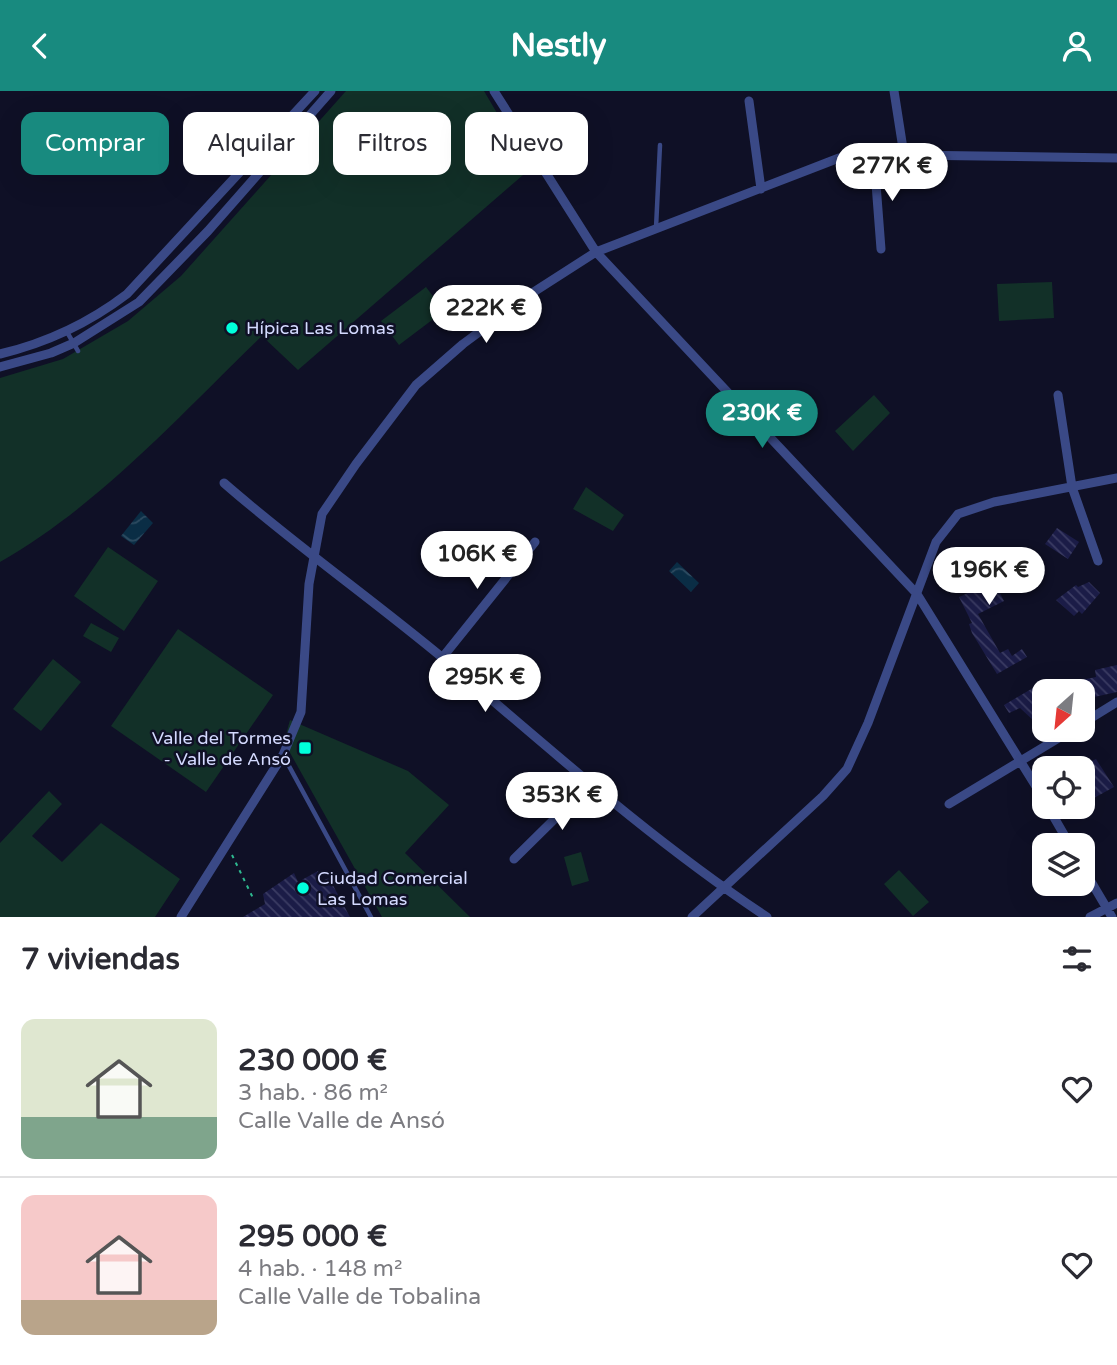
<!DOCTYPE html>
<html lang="es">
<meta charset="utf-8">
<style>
body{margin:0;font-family:"Varela Round",sans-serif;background:#f7f7f7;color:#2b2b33;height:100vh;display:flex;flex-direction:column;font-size:26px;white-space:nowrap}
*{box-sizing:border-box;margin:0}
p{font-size:23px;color:#7c7c81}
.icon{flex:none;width:38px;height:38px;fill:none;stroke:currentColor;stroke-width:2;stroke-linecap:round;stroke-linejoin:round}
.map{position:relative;height:826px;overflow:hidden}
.details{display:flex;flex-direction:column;background:#fff;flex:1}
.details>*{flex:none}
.banner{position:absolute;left:21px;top:21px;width:700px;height:63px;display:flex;gap:14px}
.needle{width:46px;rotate:207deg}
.tools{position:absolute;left:1032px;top:588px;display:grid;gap:14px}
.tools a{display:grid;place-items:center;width:63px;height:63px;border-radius:14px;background:#fff;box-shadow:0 7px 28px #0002;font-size:35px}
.price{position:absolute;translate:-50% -60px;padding:0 16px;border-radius:24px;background:#fff;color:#222;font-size:23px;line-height:46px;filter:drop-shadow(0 2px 4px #0008)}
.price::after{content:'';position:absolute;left:50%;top:42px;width:21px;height:16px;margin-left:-10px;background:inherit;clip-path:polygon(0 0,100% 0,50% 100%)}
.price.selected{background:#188a7f;color:#fff}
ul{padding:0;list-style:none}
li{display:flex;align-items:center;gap:21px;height:175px;padding:0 21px}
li+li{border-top:2px solid #e1e1e2}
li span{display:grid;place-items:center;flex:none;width:196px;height:140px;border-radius:14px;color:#555}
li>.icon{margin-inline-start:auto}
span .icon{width:84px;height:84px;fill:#fffc;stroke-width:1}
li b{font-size:30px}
h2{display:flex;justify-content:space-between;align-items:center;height:84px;padding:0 21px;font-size:30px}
.chip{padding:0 24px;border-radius:14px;background:#fff;box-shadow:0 7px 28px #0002;font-size:24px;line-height:63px}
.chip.selected{background:#188a7f;color:#fff}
header{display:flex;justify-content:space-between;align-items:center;height:91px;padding:0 21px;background:#188a7f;color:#fff;font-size:32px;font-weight:700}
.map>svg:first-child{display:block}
.green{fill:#123028}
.water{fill:url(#water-waves)}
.building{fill:url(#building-back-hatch)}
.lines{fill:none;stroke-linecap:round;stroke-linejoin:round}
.path{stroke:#2eb990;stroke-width:2;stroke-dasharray:3.5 5;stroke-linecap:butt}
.lane{stroke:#3a4986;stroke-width:4.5}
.street{stroke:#3a4986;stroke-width:9}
.poi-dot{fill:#00ffdc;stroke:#0f1026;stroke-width:2.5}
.labels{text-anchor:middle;stroke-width:5;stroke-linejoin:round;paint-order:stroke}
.poi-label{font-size:18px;fill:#d4daff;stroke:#0f1026;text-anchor:start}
</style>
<header><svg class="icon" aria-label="back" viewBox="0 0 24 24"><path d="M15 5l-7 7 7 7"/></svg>Nestly<svg class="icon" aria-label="person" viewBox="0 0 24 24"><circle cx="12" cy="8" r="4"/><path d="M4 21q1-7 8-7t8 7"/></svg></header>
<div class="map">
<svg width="1117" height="826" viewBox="0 0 1117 826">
<defs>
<pattern id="water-waves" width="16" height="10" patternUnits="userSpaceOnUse" patternTransform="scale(1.75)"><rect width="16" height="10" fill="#0a2d45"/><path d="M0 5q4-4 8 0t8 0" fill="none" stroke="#2d4b61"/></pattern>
<pattern id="building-back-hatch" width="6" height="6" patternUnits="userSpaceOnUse" patternTransform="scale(1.75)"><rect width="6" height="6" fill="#1b1c47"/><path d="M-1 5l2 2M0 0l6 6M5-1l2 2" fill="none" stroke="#3b3c63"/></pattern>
</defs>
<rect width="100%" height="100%" fill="#0f1026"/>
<path class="green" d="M346,0H484L530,78L298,279L262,245C180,324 100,414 0,471V287L63,268L128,230L181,185Z
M113,46L124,57L102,80L91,70Z
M1052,191L1054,227L999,230L997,193Z
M426,196L444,220L399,254L381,230Z
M874,304L890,322L853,360L835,340Z
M586,396L624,424L613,440L573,418Z
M108,456L158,490L124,540L74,505Z
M91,532L119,547L111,561L83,545Z
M178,538L273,604L206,701L111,635Z
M53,568L81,591L41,640L13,618Z
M290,629L408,680L449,714L405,762L470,826H382L284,651Z
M49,700L62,713L32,745L62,771L101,732L180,788L155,826H0V752Z
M581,761L589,790L572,795L564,766Z
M899,779L929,811L913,825L884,793Z"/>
<path class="water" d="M141,420L153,432L134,454L121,445Z
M677,471L699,492L691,501L669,480Z"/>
<path class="building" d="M1057,437L1079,451L1068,468L1045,453Z
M988,457L996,473L1003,469L1012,490L999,500L1004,510L978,523L1000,562L1008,558L1012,565L1022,558L1027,566L997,583L972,542L969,533L972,532L959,506L972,500L978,481L970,466Z
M1089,491L1100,502L1082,523L1079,520L1074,525L1056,509L1076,494L1078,496Z
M1117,574V601L1085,608L1083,597L1072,599L1071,591L1096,586L1095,579Z
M1038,594L1045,606V626L1034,630L1020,617L1009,622L1004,614Z
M1096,668L1114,696L1083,713V674Z
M318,780L322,790L329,787L350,826H243L265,813L263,803L294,782L298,791Z"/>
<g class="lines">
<path class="path" d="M232,764L253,807"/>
<path class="lane" d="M656,137L660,54
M67,241L78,260
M283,664L371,826"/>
<path class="street" d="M494,0L596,161L917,503L1045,710
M894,0L904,64
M749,10L761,98
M874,67L881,158
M0,263C46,252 89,232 127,203L315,0
M0,276L51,262L74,252L139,211L208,140L331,0
M1058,304L1072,396L1098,470
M224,392C295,454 372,508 444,568C549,657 652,750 767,826
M442,567L535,451
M1083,632L1117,611
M949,713L1072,639
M1048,716L1070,754
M514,768L590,693
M1083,777L1112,826
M181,826L283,664L301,621L309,493L322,423L356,373L416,294L463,253L529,204L596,161L839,67L904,64L1117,67
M692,826L823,705L847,678L868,632L936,451L958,423L994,411L1117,387
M1090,826L1117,812"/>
</g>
<g class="poi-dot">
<circle cx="232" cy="237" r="7"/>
<rect x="298" y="650" width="14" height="14" rx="3.5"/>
<circle cx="303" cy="797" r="7"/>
</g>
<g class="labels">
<g class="poi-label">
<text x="246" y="243">Hípica Las Lomas</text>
<text x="291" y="653" text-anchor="end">Valle del Tormes<tspan x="291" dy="21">- Valle de Ansó</tspan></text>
<text x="317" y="793">Ciudad Comercial<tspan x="317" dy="21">Las Lomas</tspan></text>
</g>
</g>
</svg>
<div class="tools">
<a><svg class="needle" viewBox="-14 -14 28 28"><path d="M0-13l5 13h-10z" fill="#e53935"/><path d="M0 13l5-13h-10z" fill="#7c7c81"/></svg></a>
<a><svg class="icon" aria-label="locate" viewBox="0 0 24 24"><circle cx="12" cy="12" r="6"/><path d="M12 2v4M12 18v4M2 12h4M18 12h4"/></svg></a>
<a><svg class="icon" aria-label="layers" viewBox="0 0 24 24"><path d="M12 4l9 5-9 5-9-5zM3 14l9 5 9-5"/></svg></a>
</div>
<b class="price" style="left:892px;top:112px">277K €</b>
<b class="price" style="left:486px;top:254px">222K €</b>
<b class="price selected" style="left:762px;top:359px">230K €</b>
<b class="price" style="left:477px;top:500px">106K €</b>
<b class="price" style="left:989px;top:516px">196K €</b>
<b class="price" style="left:485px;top:623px">295K €</b>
<b class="price" style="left:562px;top:741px">353K €</b>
<div class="banner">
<a class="chip selected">Comprar</a>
<a class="chip">Alquilar</a>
<a class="chip">Filtros</a>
<a class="chip">Nuevo</a>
</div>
</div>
<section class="details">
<h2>7 viviendas<svg class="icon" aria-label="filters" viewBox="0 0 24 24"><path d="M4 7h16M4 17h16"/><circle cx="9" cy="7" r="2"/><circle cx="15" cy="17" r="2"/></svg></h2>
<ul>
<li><span style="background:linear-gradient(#dfe7d0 70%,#7fa58c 0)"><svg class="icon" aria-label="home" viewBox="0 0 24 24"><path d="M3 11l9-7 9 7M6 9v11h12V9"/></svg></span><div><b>230 000 €</b><p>3 hab. · 86 m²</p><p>Calle Valle de Ansó</p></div><svg class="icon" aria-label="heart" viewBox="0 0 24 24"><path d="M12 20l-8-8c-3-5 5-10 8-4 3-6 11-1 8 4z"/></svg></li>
<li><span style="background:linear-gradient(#f6c9c9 75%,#b9a48a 0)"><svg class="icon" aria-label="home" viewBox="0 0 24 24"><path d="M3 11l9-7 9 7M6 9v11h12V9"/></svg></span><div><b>295 000 €</b><p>4 hab. · 148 m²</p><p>Calle Valle de Tobalina</p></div><svg class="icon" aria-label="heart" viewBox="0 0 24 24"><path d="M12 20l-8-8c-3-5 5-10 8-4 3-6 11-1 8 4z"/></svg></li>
</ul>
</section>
